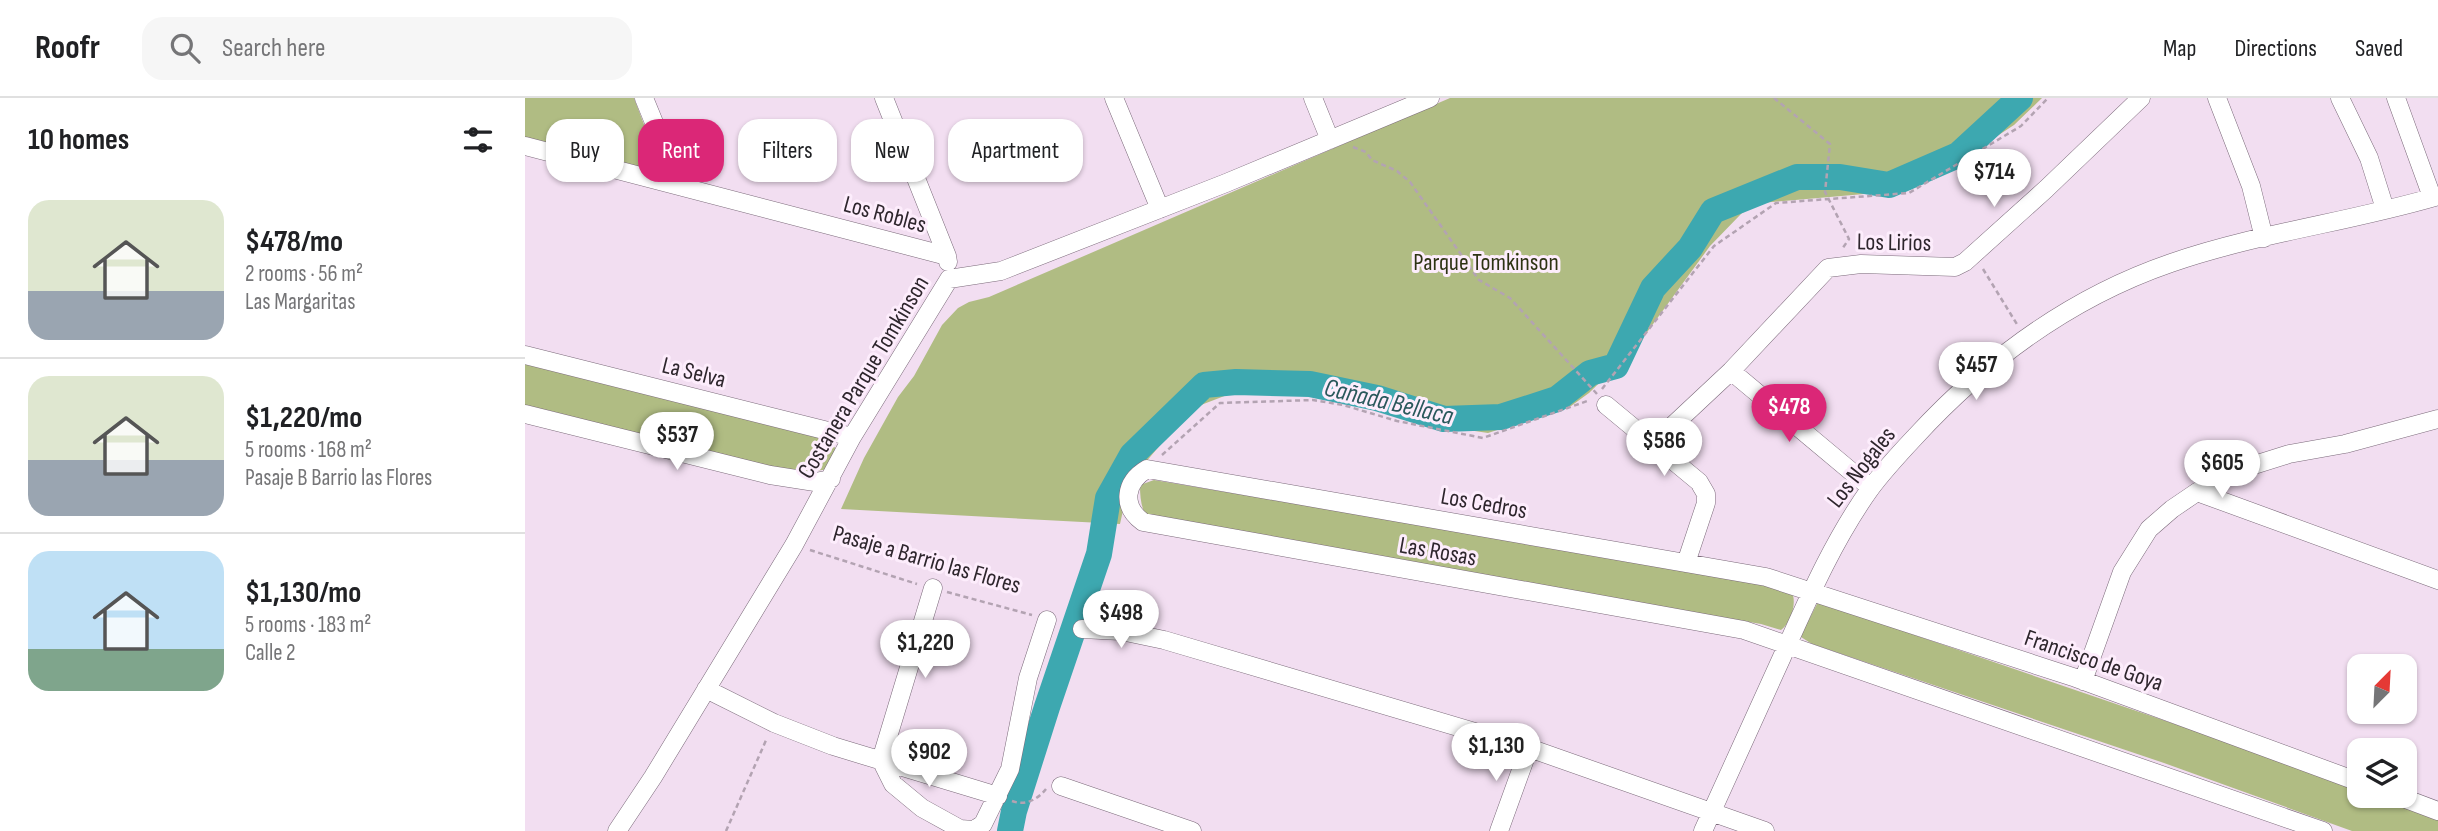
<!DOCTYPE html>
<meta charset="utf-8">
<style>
body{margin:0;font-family:"Sofia Sans Condensed",sans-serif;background:#f6f6f6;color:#202124;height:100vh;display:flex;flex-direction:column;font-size:26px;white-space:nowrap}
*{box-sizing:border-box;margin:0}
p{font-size:23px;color:#757577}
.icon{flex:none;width:38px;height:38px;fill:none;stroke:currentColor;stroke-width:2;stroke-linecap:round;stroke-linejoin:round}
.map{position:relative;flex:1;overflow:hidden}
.panel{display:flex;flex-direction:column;background:#fff;width:525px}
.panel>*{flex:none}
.banner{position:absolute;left:21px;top:21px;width:665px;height:63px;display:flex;gap:14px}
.needle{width:46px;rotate:24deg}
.fabs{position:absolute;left:1822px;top:556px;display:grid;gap:14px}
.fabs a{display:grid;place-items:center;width:70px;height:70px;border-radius:14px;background:#fff;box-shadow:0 2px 5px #0004;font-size:35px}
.price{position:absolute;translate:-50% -60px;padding:0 16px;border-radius:24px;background:#fff;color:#222;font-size:23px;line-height:46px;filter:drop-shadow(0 2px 4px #0008)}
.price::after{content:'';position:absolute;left:50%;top:42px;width:21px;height:16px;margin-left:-10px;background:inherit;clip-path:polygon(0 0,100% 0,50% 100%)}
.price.selected{background:#db2777;color:#fff}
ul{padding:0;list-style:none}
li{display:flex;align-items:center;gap:21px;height:175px;padding:0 28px}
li+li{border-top:2px solid #e0e0e0}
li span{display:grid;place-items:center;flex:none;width:196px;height:140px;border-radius:21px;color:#555}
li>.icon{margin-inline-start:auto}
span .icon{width:84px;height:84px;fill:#fffc;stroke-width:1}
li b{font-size:30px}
h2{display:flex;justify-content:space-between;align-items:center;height:84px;padding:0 28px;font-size:30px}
.tag{padding:0 24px;border-radius:21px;background:#fff;box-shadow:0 2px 5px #0004;font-size:24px;line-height:63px}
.tag.selected{background:#db2777;color:#fff}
header{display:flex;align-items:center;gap:42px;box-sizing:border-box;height:98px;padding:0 35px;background:#fff;border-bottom:2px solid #e0e0e0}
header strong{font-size:33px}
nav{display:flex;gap:38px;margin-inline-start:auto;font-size:24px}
.search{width:490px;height:63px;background:#f6f6f6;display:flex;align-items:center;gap:18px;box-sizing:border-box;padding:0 24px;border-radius:21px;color:#757577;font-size:26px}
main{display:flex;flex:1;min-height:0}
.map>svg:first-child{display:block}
.green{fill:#b0bc83}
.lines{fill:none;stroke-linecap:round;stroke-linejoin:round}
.river{stroke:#3da8b0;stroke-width:26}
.street-casing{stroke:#7b6a7a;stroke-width:19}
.path{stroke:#b3a3b2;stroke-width:2.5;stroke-dasharray:5 3.5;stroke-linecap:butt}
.street{stroke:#fff;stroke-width:18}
.labels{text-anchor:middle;stroke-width:6;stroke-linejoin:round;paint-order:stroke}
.street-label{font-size:24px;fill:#2e262d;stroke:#fdedfc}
.park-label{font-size:24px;fill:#2d3313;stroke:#fdedfc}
.water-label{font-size:26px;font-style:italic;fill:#2a585c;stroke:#fdedfc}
</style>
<header>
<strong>Roofr</strong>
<div class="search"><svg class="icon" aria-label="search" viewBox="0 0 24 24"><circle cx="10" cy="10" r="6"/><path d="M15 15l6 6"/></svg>Search here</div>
<nav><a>Map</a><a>Directions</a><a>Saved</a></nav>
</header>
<main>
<section class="panel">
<h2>10 homes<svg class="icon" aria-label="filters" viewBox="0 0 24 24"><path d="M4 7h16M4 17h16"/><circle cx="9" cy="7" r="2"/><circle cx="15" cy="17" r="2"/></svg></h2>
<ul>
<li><span style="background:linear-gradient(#dfe7d0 65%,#9aa5b1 0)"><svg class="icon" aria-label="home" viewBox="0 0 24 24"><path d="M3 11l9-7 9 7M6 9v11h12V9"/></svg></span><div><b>$478/mo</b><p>2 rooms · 56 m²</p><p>Las Margaritas</p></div></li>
<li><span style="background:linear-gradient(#dfe7d0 60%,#9aa5b1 0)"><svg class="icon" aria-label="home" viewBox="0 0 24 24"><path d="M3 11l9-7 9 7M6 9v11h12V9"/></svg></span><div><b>$1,220/mo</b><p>5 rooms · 168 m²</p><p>Pasaje B Barrio las Flores</p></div></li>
<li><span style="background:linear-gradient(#bfe0f5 70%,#7fa58c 0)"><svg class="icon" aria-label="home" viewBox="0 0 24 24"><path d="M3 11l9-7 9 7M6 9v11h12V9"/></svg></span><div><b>$1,130/mo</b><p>5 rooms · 183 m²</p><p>Calle 2</p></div></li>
</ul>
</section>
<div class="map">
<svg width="1913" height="733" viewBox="0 0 1913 733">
<rect width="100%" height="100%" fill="#f2def1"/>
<path class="green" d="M0,0H109L137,74L134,76L0,42Z
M925,0H1517L1489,27L1440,59L1385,92L1236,105L1217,115L1185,148L1112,248L1064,295L1046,308L963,335L903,326L842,307L799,297H702L676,307L642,339L614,372L599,408L595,426L316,411L339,360L373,299L389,278L417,227L433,210L444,204L464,199Z
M0,264L276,334L304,343L312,352L304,371L264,377L22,312L0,313Z
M629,382L1247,486L1268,497C1271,509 1265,525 1256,532L1236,526L632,423L621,419C616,408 615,399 615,387Z
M1293,504L1834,689V698H1860L1913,717V733H1827L1639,665L1287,546L1276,539L1277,535Z"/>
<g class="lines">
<path class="river" d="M485,733L489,713L522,609L574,456L583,400L607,357L679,287L711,284L785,286L852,300L919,321L976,319L1032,301L1065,275L1091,268L1128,190L1165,150L1188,113L1272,79H1315L1364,87L1433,57L1495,0"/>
<defs>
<path id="street" d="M119,0L148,71L160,89
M359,0L422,158L423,164
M589,0L635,111
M788,0L805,42
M1692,0L1726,88L1739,140
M1815,0L1844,60L1860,111
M1871,0L1907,99
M0,48L422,158
M0,257L327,339
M1206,273L1346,390
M1081,307L1174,384L1181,396V405L1161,465
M0,316L245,377L290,384L306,381
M1128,346L1206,273L1303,170L1336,166L1430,169L1440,164L1521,91L1616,0
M1672,394L1913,482
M557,531L596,533L639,542L1004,650L1240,733
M1558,583L1597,474L1624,431L1647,411L1672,394L1710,373L1764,356L1820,346L1913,321
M181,591L249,625L308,648L473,698
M356,662L368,686L397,710L435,731L449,732L458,726L485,671L503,580L522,522
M356,662L408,490
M536,688L667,733
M1873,698L1913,713
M92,733L128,679L269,447L327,339L424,181L476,173L701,85L905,0
M974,733L1004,650
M1178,733C1204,675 1231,617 1257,559C1283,501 1308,443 1345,391C1359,372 1375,355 1390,339C1461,262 1547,199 1646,165C1733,135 1825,124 1913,98
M1798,733L1219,532L618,424C596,408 600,384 622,371L1241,479L1551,580L1834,684"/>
</defs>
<use href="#street" class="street-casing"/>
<path class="path" d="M1249,0L1305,46L1300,94L1324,141L1317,151
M828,49L841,54L847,62L872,73L885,84L954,182L985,200L1072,296
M1458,171L1493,228
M1077,291L1189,148L1251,105L1384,95L1496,28L1523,0
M637,357L695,305L788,302L818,307L872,323L958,340L1065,302
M285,452L392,486
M422,494L507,517
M487,703C500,708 512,702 521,691
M201,733L242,640"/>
<use href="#street" class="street"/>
</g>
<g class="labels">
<g class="street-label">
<text transform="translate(360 116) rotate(15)" y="8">Los Robles</text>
<text transform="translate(1369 144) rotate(1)" y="8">Los Lirios</text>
<text transform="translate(169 274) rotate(14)" y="8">La Selva</text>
<text transform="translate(338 279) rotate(-59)" y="8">Costanera Parque Tomkinson</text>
<text transform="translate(1336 369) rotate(-52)" y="8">Los Nogales</text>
<text transform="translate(959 405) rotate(10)" y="8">Los Cedros</text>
<text transform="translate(913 453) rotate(10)" y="8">Las Rosas</text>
<text transform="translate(402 461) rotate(16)" y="8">Pasaje a Barrio las Flores</text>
<text transform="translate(1569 562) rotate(19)" y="8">Francisco de Goya</text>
</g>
<g class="park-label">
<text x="961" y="172">Parque Tomkinson</text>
</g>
<g class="water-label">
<text transform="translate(864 303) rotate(13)" y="9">Cañada Bellaca</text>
</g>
</g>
</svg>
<div class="fabs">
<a><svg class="needle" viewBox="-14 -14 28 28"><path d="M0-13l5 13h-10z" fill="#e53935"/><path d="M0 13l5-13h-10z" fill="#757577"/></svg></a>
<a><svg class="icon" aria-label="layers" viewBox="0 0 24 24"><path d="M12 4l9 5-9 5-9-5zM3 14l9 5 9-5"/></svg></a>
</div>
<b class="price" style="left:1469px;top:111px">$714</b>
<b class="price" style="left:1451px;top:304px">$457</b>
<b class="price selected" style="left:1264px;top:346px">$478</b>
<b class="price" style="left:152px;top:374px">$537</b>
<b class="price" style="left:1139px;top:380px">$586</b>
<b class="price" style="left:1697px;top:402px">$605</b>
<b class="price" style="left:596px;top:552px">$498</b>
<b class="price" style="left:400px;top:582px">$1,220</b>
<b class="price" style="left:971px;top:685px">$1,130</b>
<b class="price" style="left:404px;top:691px">$902</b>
<div class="banner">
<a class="tag">Buy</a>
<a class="tag selected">Rent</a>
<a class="tag">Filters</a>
<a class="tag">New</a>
<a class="tag">Apartment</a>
</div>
</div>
</main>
